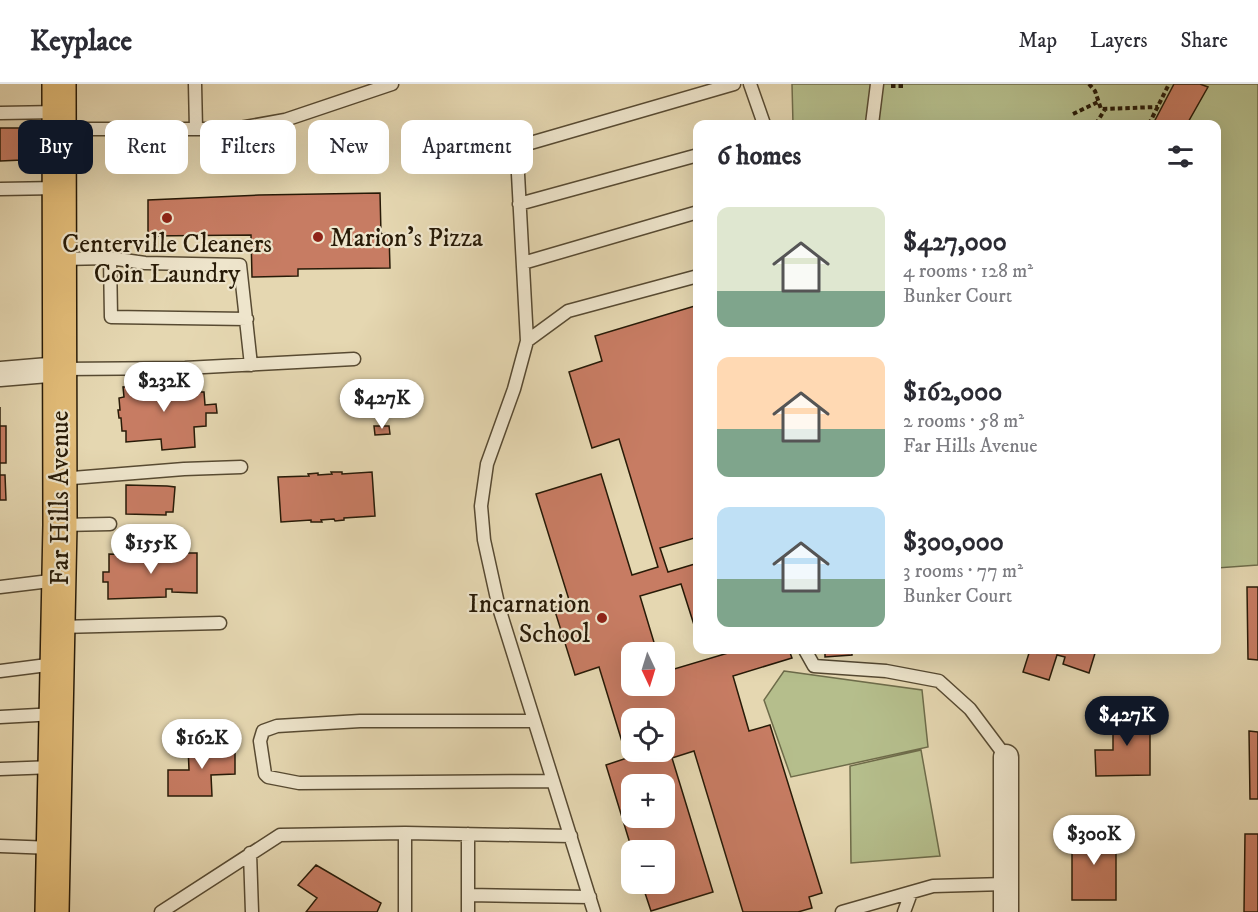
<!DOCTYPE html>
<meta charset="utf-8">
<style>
body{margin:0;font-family:"IM FELL DW Pica",serif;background:#f7f7f7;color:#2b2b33;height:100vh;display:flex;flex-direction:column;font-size:22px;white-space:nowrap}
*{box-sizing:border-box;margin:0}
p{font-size:20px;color:#7c7c81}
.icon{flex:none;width:33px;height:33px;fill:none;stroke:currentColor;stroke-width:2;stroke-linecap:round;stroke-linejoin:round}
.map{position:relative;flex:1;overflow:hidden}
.panel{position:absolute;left:693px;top:36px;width:528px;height:534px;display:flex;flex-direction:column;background:#fff;border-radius:12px;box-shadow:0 6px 24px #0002}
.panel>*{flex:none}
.banner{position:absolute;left:18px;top:36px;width:570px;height:54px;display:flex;gap:12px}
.needle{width:39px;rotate:176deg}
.buttons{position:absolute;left:621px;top:558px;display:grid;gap:12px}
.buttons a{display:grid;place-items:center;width:54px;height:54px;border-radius:12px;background:#fff;box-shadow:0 6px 24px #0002;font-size:30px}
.price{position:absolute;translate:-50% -51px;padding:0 14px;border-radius:21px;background:#fff;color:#222;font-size:20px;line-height:39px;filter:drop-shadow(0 2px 3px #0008)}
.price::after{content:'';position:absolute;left:50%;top:36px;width:18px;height:14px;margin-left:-9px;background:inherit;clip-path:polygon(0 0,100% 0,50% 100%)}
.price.current{background:#111827;color:#fff}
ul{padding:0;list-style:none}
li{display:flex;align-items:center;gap:18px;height:150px;padding:0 24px}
li span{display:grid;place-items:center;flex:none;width:168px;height:120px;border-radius:12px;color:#555}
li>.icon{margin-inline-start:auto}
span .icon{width:72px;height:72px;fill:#fffc;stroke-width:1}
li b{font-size:26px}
h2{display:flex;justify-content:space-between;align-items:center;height:72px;padding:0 24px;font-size:26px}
.pill{padding:0 21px;border-radius:12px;background:#fff;box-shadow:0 6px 24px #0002;font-size:21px;line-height:54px}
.pill.current{background:#111827;color:#fff}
header{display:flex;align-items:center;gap:36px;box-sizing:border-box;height:84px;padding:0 30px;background:#fff;border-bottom:2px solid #e1e1e2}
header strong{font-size:28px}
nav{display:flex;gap:33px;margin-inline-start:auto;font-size:21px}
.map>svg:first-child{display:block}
.green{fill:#b5be8c;stroke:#6e6c4a;stroke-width:1.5}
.building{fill:#c77c63;stroke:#281b08;stroke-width:1.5;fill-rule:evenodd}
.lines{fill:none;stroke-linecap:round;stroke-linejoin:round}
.service-casing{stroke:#574a32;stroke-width:15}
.minor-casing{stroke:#574a32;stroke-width:27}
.primary-casing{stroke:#281b08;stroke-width:36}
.path{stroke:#281b08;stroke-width:4;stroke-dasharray:4.5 3;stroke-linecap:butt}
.service{stroke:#eee5cc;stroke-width:12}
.minor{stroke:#eee5cc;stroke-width:24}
.primary{stroke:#e2bc78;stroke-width:33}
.poi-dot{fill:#8f2418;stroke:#eee5cc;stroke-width:2}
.labels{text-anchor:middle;stroke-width:4.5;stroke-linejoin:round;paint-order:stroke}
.poi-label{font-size:26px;fill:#281b08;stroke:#eee5cc;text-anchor:start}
.street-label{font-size:26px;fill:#281b08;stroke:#eee5cc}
</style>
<header>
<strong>Keyplace</strong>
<nav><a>Map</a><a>Layers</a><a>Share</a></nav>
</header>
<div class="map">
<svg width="1258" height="828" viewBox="0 0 1258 828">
<rect width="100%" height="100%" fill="#e5d7b1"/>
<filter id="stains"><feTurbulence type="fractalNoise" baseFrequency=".00333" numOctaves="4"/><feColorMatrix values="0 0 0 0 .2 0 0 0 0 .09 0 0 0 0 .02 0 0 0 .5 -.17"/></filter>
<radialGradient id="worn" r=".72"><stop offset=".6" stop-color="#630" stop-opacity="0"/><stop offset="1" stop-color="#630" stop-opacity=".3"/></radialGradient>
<path class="green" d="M792,0H1258V481L1217,484L1216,40H793Z
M784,587L922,606L928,663L791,693L764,616Z
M921,666L940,772L851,779L850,682Z"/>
<path class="building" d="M1174,0H1200L1208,3L1187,40H1153Z
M0,44H22V76L0,77Z
M380,109L381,150L389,149L390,184L298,185V192L252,193L251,151L148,152V116L259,111Z
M698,221V453L660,464L668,488L698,479V543L695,544L681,500L640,512L656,565L645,568H632V602H664V588L738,566H789L792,574L733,592L749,647L770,641L822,809L809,813L812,824L798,828H743L694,667L672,674L713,808L651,827L642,800H664V766H632L606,681L627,674L599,583L575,591L554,524L570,519L536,410L601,390L632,491L658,483L619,355L592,364L569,288L602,277L595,252ZM632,634H664V668H632ZM632,700H664V734H632Z
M200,297V308H204L205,321L216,320L217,329H206V342L194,343L195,363L162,366L161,355L126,358V347H122L121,334H119L118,326H120L119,314L124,313L123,303Z
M0,323V342H6V379H0V391H5L6,416H0Z
M374,342H389L390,350L375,351Z
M331,388H342V390L372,388L375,432L344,434V436L335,437L334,435L321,436L322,438H311V436L281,438L278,393L309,392L308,390L318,389V391L332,390Z
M126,401L167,402L175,403L173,428H166V431L126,430Z
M173,469H197V509L172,508V505H166V513L108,515V498H103V488H109V470L172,472Z
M1247,503H1258V576L1248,575Z
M825,566H852V571L825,573Z
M1030,566H1096L1089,589L1063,580L1065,573L1057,571L1049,596L1023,588Z
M1113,628H1150V691L1096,692L1095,666H1113Z
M1249,647L1258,648V715H1250Z
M235,661V690L211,691L212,712H168V686H189L188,662Z
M1116,747V816H1072V748Z
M1245,750H1258V828H1244Z
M316,781L381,819L377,828H306L317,814L298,801Z"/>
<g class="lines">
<defs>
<path id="service" d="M195,0L196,45
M750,0L764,40
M0,29L59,28
M872,40L877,0
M60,45H234L285,36L392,0
M0,105L58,104
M519,120L698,71
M110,174L111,233L247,235
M61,175L110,174L145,179L240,181L251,281
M523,179L698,128
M527,257L518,90L521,69L527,60L734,0
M61,285L185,284L354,275
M60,395L184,385L241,383
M61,441L110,440
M0,503L58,496
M59,543L220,539
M805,566L814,582L886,587L939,597L970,625L1006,673
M0,587L55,580
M0,633L56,630
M534,637H360L277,642L263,647L260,657L265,690L268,693L299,699L553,697
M0,685L54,683
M468,750V828
M0,762L53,764
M250,769L252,828
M468,811L590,813
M161,828L280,751L405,749L571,752
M405,828V749
M594,828L499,524L484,456L481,422L487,380L514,305L527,257L568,227L698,192
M842,828L933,802L1005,800
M904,828L911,809"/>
<path id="minor" d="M0,290L60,285
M1006,673V828"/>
<path id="primary" d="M52,828L60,441L59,0"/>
</defs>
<use href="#service" class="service-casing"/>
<use href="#minor" class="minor-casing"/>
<use href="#primary" class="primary-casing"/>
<path class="path" d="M1089,0L1095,7L1101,25L1158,23
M891,2H903V0
M1073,30L1098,18
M1096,40L1105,25
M1149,40L1169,0"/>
<use href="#service" class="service"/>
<use href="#minor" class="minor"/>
<use href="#primary" class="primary"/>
</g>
<g class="poi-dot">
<circle cx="167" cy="134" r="6"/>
<circle cx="318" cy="153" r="6"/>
<circle cx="602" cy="534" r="6"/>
</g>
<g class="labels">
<g class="poi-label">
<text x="330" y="162">Marion's Pizza</text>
<text x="167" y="168" text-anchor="middle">Centerville Cleaners<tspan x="167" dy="30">Coin Laundry</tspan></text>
<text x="590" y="528" text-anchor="end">Incarnation<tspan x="590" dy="30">School</tspan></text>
</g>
<g class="street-label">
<text transform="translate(59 414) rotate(-90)" y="9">Far Hills Avenue</text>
</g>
</g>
<rect width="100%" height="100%" filter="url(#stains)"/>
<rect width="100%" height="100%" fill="url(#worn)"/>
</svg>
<div class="buttons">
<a><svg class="needle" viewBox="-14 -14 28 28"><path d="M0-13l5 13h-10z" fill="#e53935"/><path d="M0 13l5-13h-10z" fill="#7c7c81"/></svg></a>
<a><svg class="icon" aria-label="locate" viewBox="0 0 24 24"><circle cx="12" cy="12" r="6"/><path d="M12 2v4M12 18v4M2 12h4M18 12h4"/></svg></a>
<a>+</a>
<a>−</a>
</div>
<b class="price" style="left:164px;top:329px">$232K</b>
<b class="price" style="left:382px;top:346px">$427K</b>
<b class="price" style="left:151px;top:491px">$155K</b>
<b class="price current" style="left:1127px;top:663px">$427K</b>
<b class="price" style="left:202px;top:686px">$162K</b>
<b class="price" style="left:1094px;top:782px">$300K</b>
<div class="banner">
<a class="pill current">Buy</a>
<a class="pill">Rent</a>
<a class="pill">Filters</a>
<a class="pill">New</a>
<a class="pill">Apartment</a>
</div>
<section class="panel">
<h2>6 homes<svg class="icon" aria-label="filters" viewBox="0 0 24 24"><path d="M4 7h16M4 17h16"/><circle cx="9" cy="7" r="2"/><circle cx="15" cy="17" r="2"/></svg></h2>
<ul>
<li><span style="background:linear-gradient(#dfe7d0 70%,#7fa58c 0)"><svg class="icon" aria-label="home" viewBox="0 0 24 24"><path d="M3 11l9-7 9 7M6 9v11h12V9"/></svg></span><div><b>$427,000</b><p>4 rooms · 128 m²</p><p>Bunker Court</p></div></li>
<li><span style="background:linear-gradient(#ffd9b3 60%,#7fa58c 0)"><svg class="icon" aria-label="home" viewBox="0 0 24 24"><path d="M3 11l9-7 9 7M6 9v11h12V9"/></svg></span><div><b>$162,000</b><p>2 rooms · 58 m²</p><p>Far Hills Avenue</p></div></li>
<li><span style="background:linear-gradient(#bfe0f5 60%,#7fa58c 0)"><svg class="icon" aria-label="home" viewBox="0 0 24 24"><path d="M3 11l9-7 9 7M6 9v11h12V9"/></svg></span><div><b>$300,000</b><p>3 rooms · 77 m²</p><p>Bunker Court</p></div></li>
</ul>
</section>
</div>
